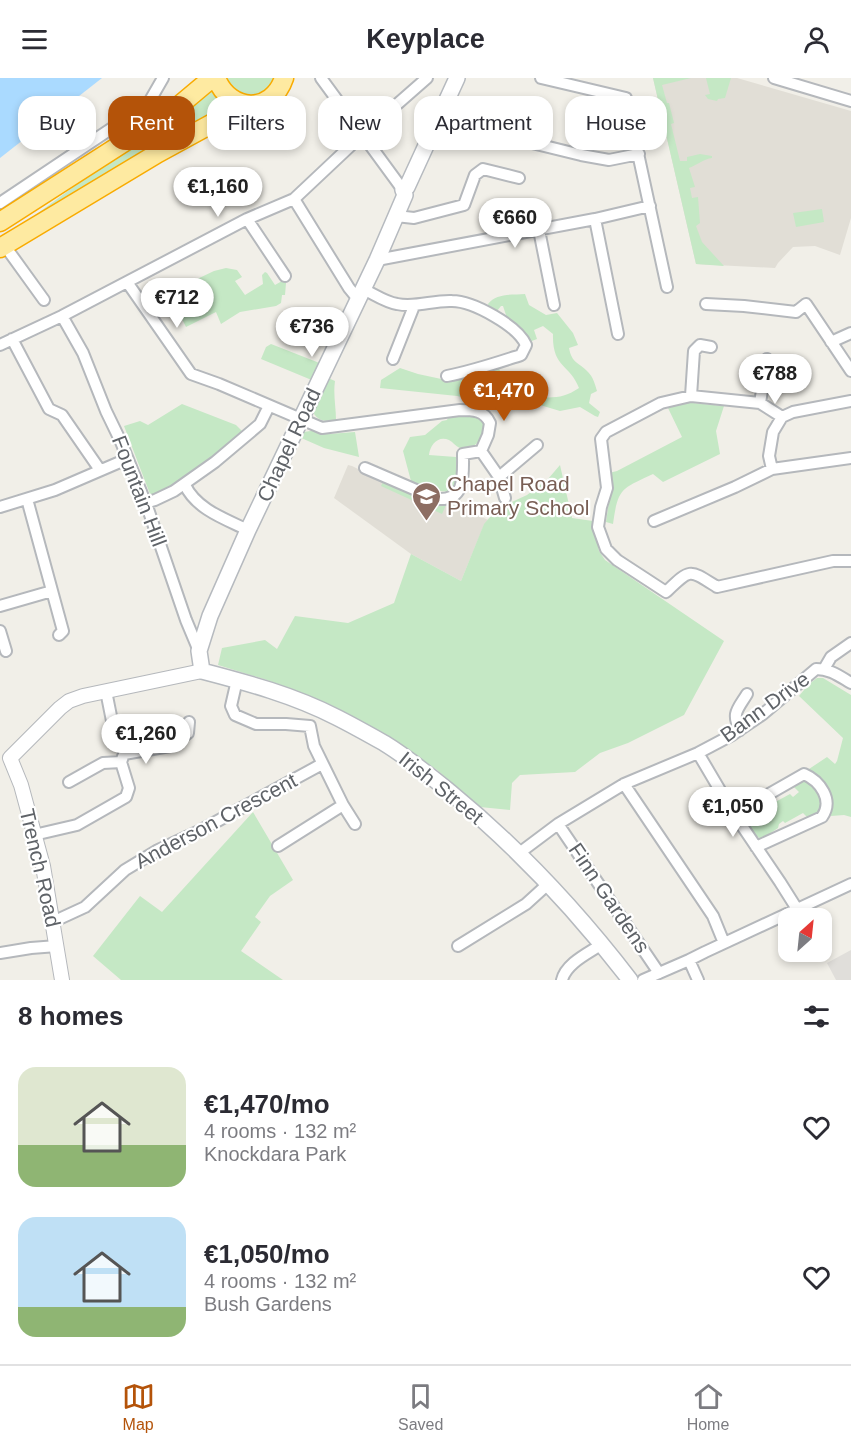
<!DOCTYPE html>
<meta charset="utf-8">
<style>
body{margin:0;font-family:Helvetica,sans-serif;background:#f2f2f3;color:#2b2b33;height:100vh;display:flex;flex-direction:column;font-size:22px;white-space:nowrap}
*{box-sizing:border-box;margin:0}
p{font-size:20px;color:#7c7c81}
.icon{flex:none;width:33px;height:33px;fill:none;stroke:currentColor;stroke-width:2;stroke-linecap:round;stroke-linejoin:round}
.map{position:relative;height:902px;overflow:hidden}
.drawer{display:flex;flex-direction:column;background:#fff;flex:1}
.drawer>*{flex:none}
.top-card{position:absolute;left:18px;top:18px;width:816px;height:54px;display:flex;gap:12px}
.needle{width:39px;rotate:27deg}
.buttons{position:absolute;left:778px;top:830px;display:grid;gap:12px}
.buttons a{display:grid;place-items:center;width:54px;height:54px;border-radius:12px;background:#fff;box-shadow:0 3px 9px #0003;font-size:30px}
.price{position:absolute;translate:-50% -51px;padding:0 14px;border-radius:21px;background:#fff;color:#222;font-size:20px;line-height:39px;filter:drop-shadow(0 2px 3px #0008)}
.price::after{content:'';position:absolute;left:50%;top:36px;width:18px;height:14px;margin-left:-9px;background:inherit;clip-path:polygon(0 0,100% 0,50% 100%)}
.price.on{background:#b45309;color:#fff}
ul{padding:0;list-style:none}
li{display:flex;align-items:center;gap:18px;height:150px;padding:0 18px}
li span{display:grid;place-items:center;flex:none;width:168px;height:120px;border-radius:18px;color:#555}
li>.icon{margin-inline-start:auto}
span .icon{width:72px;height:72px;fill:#fffc;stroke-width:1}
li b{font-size:26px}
h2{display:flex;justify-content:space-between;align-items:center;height:72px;padding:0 18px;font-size:26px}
.chip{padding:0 21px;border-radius:18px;background:#fff;box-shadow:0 3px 9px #0003;font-size:21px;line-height:54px}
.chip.on{background:#b45309;color:#fff}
header{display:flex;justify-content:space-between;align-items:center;height:78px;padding:0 18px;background:#fff;font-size:27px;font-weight:700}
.tab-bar{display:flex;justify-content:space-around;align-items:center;height:84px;border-top:2px solid #e1e1e2;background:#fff;font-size:16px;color:#7c7c81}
.tab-bar a{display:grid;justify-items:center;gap:3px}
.tab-bar .on{color:#b45309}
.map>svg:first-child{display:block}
.industrial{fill:#e0deda}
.education{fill:#e1ded6}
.green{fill:#c5e8c5}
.water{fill:#aadaff}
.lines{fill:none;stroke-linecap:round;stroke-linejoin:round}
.minor-casing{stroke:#b5b8bc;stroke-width:14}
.tertiary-casing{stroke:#b5b8bc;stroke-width:16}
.secondary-casing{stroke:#b6babf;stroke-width:18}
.trunk-casing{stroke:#f9ab00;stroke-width:21}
.minor{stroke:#fff;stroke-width:10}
.tertiary{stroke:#fff;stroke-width:14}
.secondary{stroke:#fff;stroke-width:15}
.trunk{stroke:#feeaa1;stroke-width:18}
.labels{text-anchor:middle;stroke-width:4.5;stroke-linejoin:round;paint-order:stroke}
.street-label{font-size:21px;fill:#5f6368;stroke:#fff}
.education-label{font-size:21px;fill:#785e54;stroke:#fff;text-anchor:start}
</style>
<header><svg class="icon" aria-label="menu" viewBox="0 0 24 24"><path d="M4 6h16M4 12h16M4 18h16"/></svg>Keyplace<svg class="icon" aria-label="person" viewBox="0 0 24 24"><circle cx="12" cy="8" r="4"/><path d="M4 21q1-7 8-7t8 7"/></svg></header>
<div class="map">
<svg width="851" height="902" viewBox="0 0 851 902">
<rect width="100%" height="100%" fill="#f1efe8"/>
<path class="industrial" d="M851,872V902H836L827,885Z"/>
<path class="education" d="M653,0H737L851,33V140L840,177L815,168L793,169L778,185L775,190L696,186Z
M348,387L352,388L378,401L433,426L446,427L454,425L488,442L484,447L461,503L411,476L334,420Z"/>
<path class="green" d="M223,0H276L266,14L257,18L247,19L237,16Z
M653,0H691L662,7L667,25H669L674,45L671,46L680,83H687V79L700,76L712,78V80C704,81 697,87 689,90L695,109L690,110L692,120L698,119L700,145L696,148L702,164L724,188L696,186Z
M706,0H731L725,20L718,21L717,23L708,21L705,17L710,16Z
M212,7L219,21L231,29L37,139L34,138Z
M822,131L824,144L796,149L793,135Z
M226,190L237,192L242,199L235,203L245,217L263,206L262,197L265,194L267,195L275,207L282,203L286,205L285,217H282L281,225L276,228L240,234L221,246L216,234L186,249L176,229L171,231L168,226L176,211L214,193Z
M525,216L529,227L546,237L557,235L573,255L578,267L569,270C572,286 579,284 588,294C593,299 595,306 597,313L591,316L589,325L600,334L598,339L595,338L580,329L560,333L540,327L538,319C555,320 564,320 579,310C570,286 552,290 553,256L543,248L534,252L537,261L529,264L507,240L503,228H501L497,233L489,230L488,226C496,215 512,217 525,216Z
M271,266L322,286L314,303L261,281L266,269Z
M400,290L418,296L446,302L499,291L513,317L535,323V330L499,327L457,318L380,310L381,302Z
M328,300L335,303C333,316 336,329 336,342C324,344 316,343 312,331Z
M683,325H693L724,328L716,353L720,376L663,404L653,396C621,411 618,410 613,446L606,444L611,410L609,395L617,393L682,359L668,330Z
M182,326L236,347L244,355L206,386L157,419L150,416L124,348L140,343L148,347Z
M466,335L478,338L485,345C486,357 476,373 461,370C457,370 453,364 449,362C438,357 430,367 429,377L456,379C457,392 459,405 450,414L439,413L411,403L403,373L410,359L425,357L442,343L447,342L449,337Z
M317,352L329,356L355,354L359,379L324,370L299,359L304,354Z
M560,387L572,440L593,443L599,473L605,482L724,563L684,637L628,665L600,675L575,694L520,697L512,705L510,732L480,729L437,692L390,659L333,628L267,602L218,587L222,570L265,562L277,571L295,538L348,545L394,525L411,476L461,503L484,446L497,431L527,417L548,401Z
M383,404L433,426L446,427L442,436L381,408Z
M817,600H823L851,617V739L844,737L831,738L829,735L832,721L819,700L809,693V691L827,679L835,686L837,683L843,660L799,618L809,606Z
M804,701C815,705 820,716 825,726L817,737L808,740L803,735L785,745L783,743L779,746L778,750L769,756V758L763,762C756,759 747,750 746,742C745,741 747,732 747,731L761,725L766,729L790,716L793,719L799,714L792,707Z
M253,734L293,802L270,818L255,839L261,844L241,873L283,902H121L93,878L140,818L162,834Z"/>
<path class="water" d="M0,0H102L0,80Z"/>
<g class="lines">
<defs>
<path id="minor" d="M321,0L403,112
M541,0L626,20L667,209
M774,0L851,23
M440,37L463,48L581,77L609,82L639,76
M294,121L349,210L358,221
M0,125L148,26L163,0
M396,138L414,140L464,127L475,97L483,91L519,100
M247,141L285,198
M595,141L618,256
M539,152L554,227
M5,168L44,222
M377,182L595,141L650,128
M127,204L191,296L219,306L322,350L460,332C473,332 484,332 490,345L488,357L481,373L463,376C463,398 466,423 437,421L365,390
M363,211C374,216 385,224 397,226C416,230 433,222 452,223C473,223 518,248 526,267L521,277C496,285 473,293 447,298
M706,226L744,228L796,234L806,226L851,293
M62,238L83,275L106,333L121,364L148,431L186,542L199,573
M12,261L49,331L62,337L100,392
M831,264L851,255
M0,267L62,238L247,141L294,121L362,57L427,0
M393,281L414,228
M691,318L694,273L700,267L711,269
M760,325L767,281
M782,339L760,325L691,318L661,325L606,354L601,361L607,410L601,429L598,449L606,471L617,482L666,514C691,490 689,491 717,509L833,483H851
M481,373L499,399L505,420
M772,391L769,378L773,354L782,339L793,334L851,323
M499,399L537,367
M185,407C196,431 225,441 248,452
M27,421L63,553L59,557
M145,425L155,422L174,413L215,384L260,346L269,328
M0,429L55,412L127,381
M654,443L735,409L772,391L851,380
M0,528L52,513
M0,553L6,573
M824,591L831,579L851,565
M237,602L231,628L235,637L256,646H286L310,648L314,668L343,727L355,746
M106,613L112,643
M740,652C731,635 738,631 747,616
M124,653V676
M698,675L734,736L780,804L797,831
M69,704L103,685L121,684L124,676L170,668L188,655L189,644
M624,706L713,838L724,865
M734,736L804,696C820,703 834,722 822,739L756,769
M558,746L659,895
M34,757L77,747L126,719L129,710L121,684
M278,768L343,727
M518,776L558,746L624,706L698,675L732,657L763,636L816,591C830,591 839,598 851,605
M53,843L59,841L85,829L125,792L158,772L201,752L322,686
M458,868L526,826L548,806
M0,875L31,870L57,868
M689,882L698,902
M562,902C566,885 589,875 602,866
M643,902L689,882L705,874L851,806"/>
<path id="tertiary" d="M62,902L43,788L21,707L10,680L60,630L69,623L83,618L202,593"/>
<path id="secondary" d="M457,0L407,109L403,112L405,117L377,182L248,452L210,538L199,573L202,593C248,605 293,617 336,639C352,647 368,656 384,665C407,679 429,697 450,714C517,769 577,833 630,902"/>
<path id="trunk" d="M216,0C230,35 272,36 284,0
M0,144L148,49L181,26L212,0
M0,170L158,75L246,27"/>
</defs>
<use href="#minor" class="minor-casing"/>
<use href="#tertiary" class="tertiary-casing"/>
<use href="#secondary" class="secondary-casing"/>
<use href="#trunk" class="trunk-casing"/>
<use href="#minor" class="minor"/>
<use href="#tertiary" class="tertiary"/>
<use href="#secondary" class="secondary"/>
<use href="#trunk" class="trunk"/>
</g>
<defs>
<symbol id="school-pin" viewBox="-11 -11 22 30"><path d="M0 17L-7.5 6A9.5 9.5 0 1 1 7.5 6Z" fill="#8d6e63" stroke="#fff"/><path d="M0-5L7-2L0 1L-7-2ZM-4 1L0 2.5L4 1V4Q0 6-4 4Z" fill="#fff"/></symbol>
</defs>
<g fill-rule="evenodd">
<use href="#school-pin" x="410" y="402" width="33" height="45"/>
</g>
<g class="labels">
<g class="street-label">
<text transform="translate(289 367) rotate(-65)" y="7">Chapel Road</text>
<text transform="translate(139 413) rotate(69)" y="7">Fountain Hill</text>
<text transform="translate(765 629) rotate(-36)" y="7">Bann Drive</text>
<text transform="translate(441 710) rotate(39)" y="7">Irish Street</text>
<text transform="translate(216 743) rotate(-28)" y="7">Anderson Crescent</text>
<text transform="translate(40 790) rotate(77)" y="7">Trench Road</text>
<text transform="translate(609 820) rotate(56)" y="7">Finn Gardens</text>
</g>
<g class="education-label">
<text x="447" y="413">Chapel Road<tspan x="447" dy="24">Primary School</tspan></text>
</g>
</g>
</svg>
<div class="buttons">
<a><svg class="needle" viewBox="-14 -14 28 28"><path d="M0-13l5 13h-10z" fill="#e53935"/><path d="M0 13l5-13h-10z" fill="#7c7c81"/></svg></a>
</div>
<b class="price" style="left:218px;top:140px">€1,160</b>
<b class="price" style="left:515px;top:171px">€660</b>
<b class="price" style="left:177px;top:251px">€712</b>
<b class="price" style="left:312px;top:280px">€736</b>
<b class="price" style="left:775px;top:327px">€788</b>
<b class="price on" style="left:504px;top:344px">€1,470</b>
<b class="price" style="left:146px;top:687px">€1,260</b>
<b class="price" style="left:733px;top:760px">€1,050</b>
<div class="top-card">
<a class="chip">Buy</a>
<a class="chip on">Rent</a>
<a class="chip">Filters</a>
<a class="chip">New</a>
<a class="chip">Apartment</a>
<a class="chip">House</a>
</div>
</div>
<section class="drawer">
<h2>8 homes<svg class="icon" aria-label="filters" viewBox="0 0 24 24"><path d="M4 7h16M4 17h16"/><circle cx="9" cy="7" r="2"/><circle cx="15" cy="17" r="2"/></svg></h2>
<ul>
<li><span style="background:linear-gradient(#dfe7d0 65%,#8fb573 0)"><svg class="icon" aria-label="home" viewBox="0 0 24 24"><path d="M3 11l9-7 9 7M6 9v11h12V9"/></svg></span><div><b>€1,470/mo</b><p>4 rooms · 132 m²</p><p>Knockdara Park</p></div><svg class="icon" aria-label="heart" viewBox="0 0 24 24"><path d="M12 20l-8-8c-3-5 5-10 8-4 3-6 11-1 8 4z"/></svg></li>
<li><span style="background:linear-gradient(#bfe0f5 75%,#8fb573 0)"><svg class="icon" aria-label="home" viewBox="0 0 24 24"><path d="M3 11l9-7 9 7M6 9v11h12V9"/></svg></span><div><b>€1,050/mo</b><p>4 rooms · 132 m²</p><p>Bush Gardens</p></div><svg class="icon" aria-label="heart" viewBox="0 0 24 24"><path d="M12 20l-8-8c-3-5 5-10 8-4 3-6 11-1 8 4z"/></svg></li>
</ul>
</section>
<nav class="tab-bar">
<a class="on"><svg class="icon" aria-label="map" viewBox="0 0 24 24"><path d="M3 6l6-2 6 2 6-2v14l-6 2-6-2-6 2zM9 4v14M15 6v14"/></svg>Map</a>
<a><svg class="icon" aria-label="saved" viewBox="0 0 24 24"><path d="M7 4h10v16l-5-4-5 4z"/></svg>Saved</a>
<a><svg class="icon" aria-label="home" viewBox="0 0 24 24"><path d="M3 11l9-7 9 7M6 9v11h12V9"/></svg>Home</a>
</nav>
